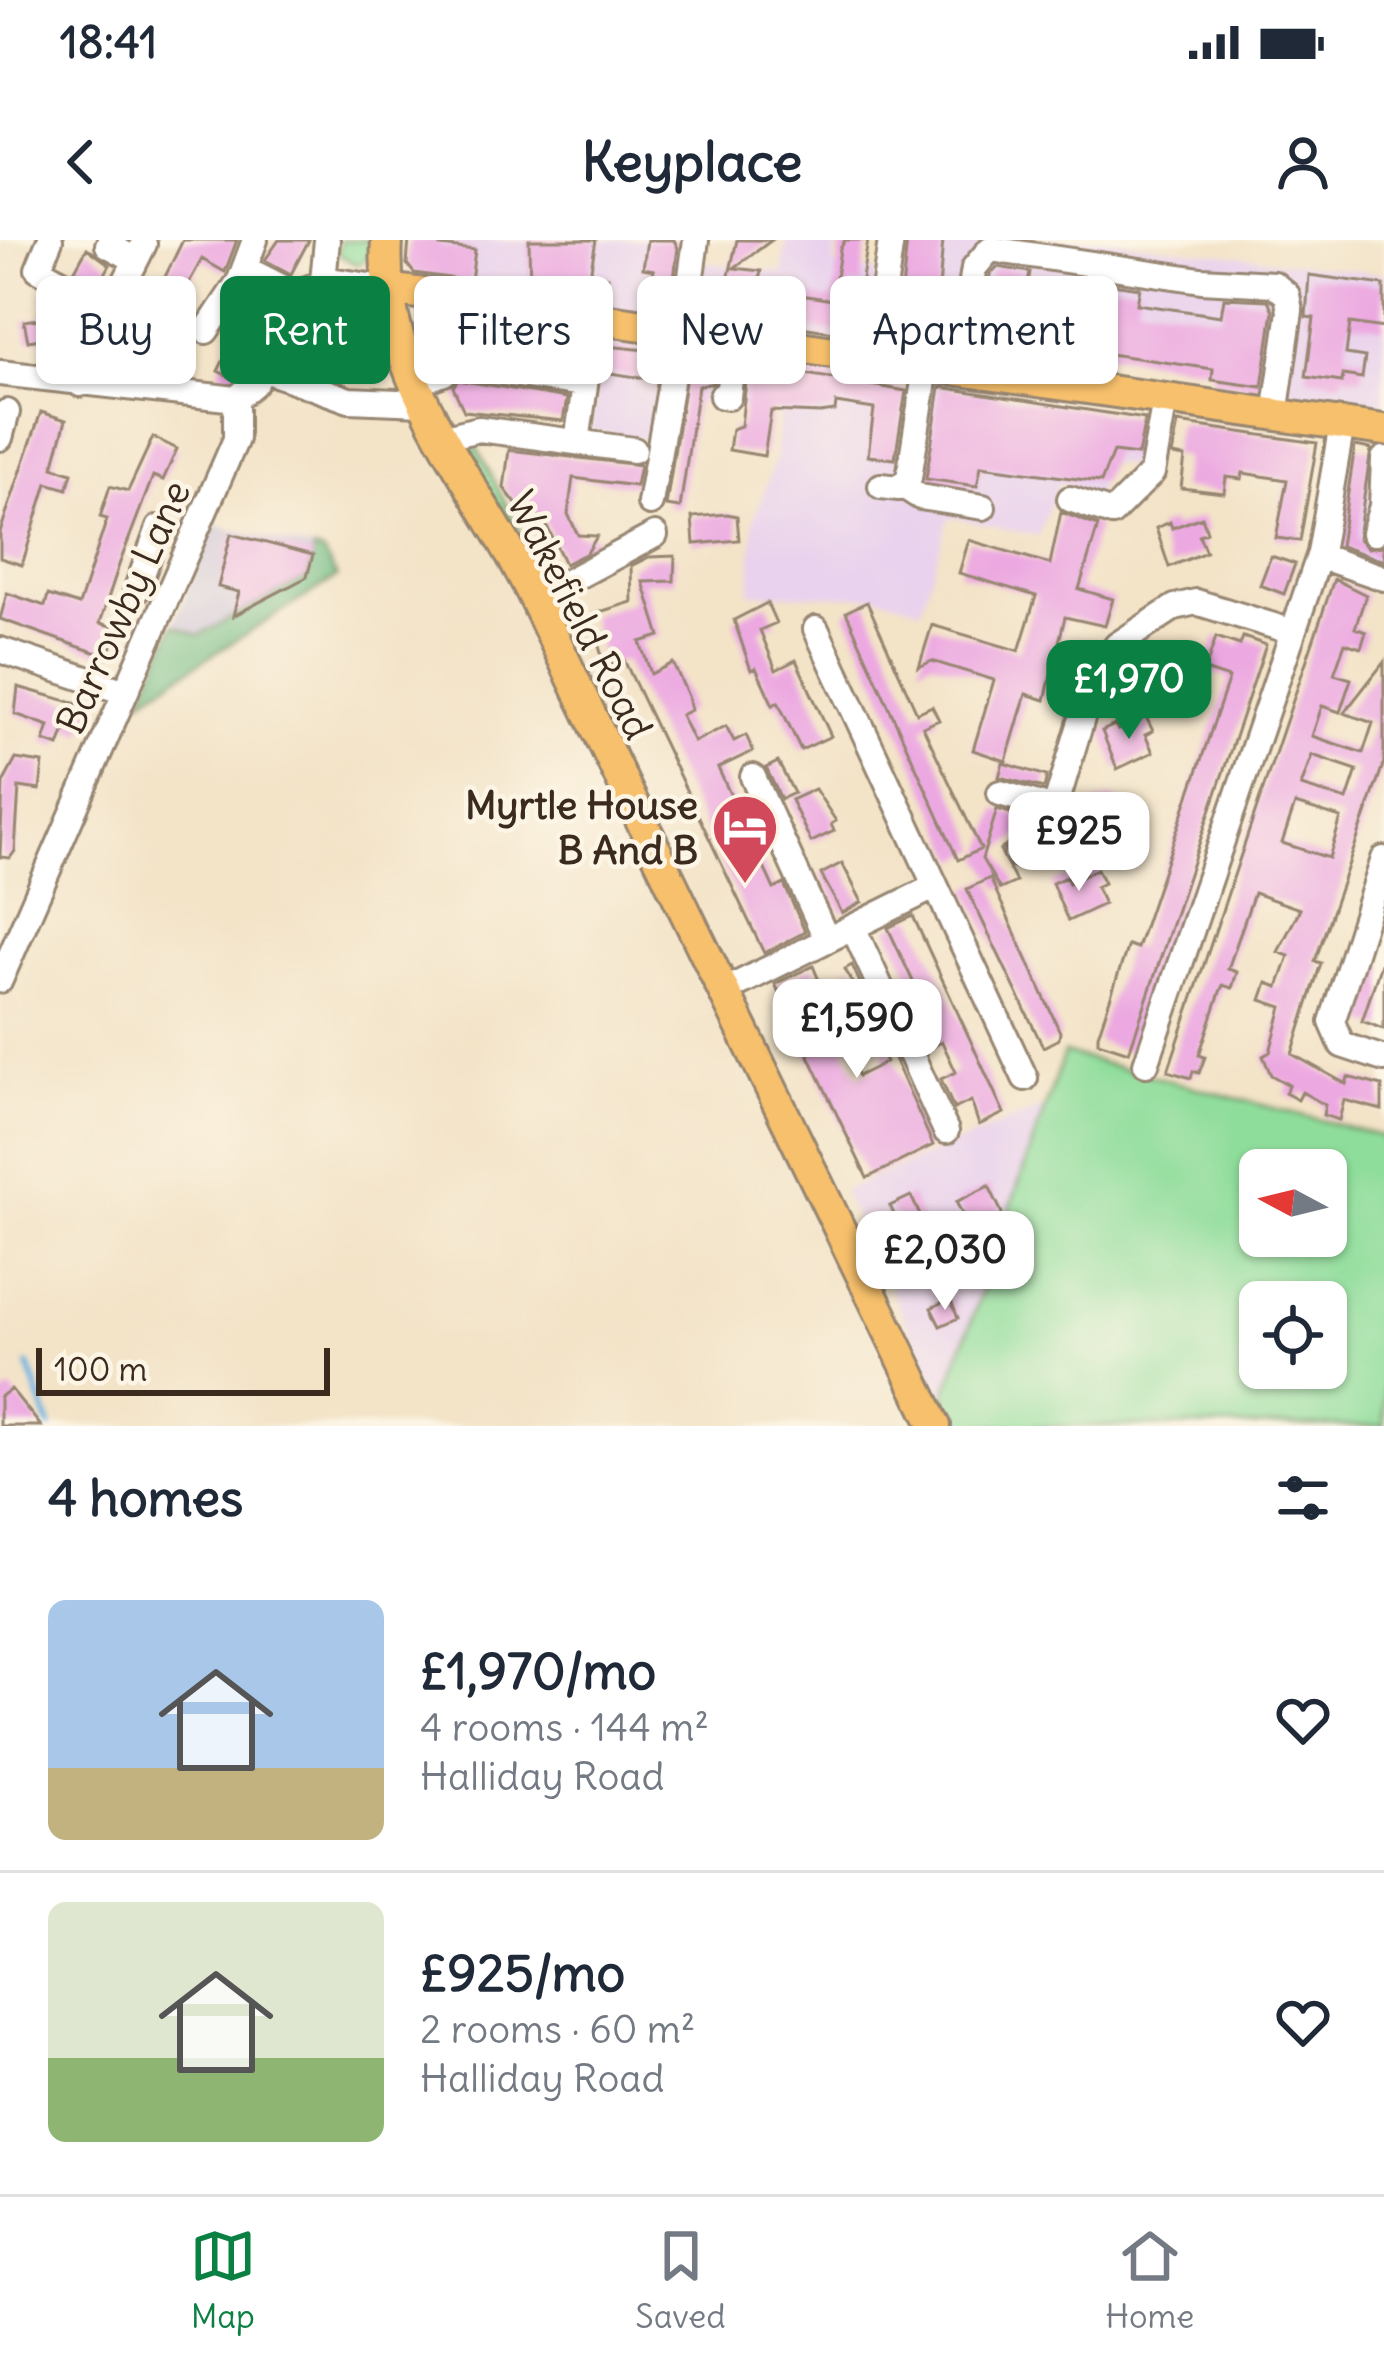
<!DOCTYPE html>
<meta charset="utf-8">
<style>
body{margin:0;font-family:Delius,sans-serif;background:#f2f2f3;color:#1f2937;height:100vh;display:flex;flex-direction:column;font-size:45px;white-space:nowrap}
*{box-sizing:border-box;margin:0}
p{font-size:39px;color:#747a83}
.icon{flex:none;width:66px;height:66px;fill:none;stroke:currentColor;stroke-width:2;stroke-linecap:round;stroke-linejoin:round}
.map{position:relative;height:1186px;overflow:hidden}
.side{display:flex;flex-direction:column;background:#fff;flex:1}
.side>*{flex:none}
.hud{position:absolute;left:36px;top:36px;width:1314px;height:108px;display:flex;gap:24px}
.needle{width:78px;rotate:277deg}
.buttons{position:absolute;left:1239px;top:909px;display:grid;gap:24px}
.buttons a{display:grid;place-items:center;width:108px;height:108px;border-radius:18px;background:#fff;box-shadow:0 3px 9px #0004;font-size:60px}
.scale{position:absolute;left:36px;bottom:30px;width:294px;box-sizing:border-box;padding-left:12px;border:6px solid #3b2a1e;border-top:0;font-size:33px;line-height:42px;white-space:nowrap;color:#3b2a1e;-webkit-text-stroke:9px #fcf5e5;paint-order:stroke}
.price{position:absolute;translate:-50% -102px;padding:0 27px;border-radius:24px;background:#fff;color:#222;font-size:39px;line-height:78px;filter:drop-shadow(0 3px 6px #0008)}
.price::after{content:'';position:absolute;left:50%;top:72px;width:36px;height:27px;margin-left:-18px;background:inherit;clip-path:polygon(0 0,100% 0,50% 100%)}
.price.current{background:#0b8043;color:#fff}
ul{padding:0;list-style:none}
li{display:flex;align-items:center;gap:36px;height:300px;padding:0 48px}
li+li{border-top:3px solid #e0e1e3}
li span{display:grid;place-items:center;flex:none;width:336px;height:240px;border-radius:18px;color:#555}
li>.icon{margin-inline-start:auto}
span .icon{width:144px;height:144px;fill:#fffc;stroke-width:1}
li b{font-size:51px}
h2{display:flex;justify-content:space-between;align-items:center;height:144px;padding:0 48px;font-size:51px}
.pill{padding:0 42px;border-radius:18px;background:#fff;box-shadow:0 3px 9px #0004;font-size:42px;line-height:108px}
.pill.current{background:#0b8043;color:#fff}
.status{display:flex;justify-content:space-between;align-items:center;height:84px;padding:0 60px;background:#fff;direction:ltr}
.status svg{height:33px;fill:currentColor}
header{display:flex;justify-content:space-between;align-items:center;height:156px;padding:0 48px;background:#fff;font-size:54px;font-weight:700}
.dock{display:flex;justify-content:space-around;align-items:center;height:168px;border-top:3px solid #e0e1e3;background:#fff;font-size:33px;color:#747a83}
.dock a{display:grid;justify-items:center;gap:6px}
.dock .current{color:#0b8043}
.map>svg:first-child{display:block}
.built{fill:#e9d2ed}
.industrial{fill:#c9bfd7}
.green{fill:#8fdd9b;stroke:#65845c;stroke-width:3;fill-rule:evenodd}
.forest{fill:#73bc83;stroke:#577350;stroke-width:3}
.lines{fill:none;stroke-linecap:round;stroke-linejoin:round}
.stream{stroke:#69b4e2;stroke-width:6}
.building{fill:#eca9e1;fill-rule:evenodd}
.minor-tunnel{stroke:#cebea5;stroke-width:24;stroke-dasharray:24 12;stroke-linecap:butt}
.minor-casing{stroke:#978672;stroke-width:30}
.major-casing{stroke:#978672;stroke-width:36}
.minor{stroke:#fff;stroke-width:24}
.major{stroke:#f7c06c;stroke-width:30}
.labels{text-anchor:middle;stroke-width:9;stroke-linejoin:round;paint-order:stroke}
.street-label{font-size:39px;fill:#3b2a1e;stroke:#fcf5e5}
.poi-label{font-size:39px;font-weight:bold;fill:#3b2a1e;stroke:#fcf5e5;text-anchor:end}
</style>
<div class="status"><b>18:41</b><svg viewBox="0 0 49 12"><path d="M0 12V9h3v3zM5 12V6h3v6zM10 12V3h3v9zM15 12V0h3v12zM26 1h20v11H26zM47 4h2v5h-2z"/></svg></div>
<header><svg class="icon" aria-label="back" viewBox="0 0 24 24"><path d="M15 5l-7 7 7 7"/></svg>Keyplace<svg class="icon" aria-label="person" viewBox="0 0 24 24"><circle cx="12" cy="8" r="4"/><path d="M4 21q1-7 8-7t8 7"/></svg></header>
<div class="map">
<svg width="1384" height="1186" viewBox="0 0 1384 1186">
<rect width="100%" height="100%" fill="#fcf5e5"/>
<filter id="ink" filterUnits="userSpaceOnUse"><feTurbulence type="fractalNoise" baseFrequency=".00833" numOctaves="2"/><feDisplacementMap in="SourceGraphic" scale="24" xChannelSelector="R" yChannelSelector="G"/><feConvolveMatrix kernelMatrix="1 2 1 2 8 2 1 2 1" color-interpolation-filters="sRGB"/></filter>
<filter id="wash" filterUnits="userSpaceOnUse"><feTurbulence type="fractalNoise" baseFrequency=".004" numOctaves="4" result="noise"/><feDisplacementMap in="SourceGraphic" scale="48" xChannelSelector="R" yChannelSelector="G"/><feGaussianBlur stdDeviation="2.7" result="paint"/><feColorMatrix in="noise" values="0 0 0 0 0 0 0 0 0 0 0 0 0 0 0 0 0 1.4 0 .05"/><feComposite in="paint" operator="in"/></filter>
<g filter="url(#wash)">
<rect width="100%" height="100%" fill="#f3e3c7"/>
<path class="built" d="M409,0H689L679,71L670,78L418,37L407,18Z
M786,0H837L834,26L876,32L866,106L701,82L696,74L703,22L782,33Z
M900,0H1108L1384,34V162L1377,166L1288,153L1212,140L1213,129L1020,102L1018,112L951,102L893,107L887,100Z
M447,81L723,118L870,141L871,146L908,151L927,143L1150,180L1142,228L1109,223L1094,258L1059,242L1038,296L949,277L921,369L882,357L750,353L754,279L775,221L780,172L654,158L647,199L591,190L598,141L441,122L425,88L429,82Z
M1353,206L1384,211V363L1378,362L1381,346L1336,330Z
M1046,866L944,1159L842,951Z"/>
<path class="industrial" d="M214,285L314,310L307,337L199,395L174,385Z"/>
<path class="green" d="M341,0H371L369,17L357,25L338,14Z
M473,200L520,292L514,295L462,204Z
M1064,813L1384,897V1186H956L944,1159ZM1260,930H1326V996H1260ZM1260,1062H1326V1128H1260Z"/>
<path class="forest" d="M314,310L323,313L337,337L142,459L174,385L199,395L307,337Z"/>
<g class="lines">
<path class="stream" d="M28,1125L50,1186"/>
</g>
<g id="blocks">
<path class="building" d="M183,0H237L225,32L202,19L181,57L163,110L119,106L123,84L141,86Z
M279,0H309L291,34L265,20Z
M409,0H440V6L475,10L471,41L414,33L407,24Z
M529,0H596L590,35L608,37L604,60L530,49Z
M647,0H674L678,8L671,61L650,59L654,30L643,28Z
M737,0H772L734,28L761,31L759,40L786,43L785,51L794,54L833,60L840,9L845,0H868L861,45L851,43L847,74L864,76L861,96L774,83L775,75L704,65L707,38L728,40Z
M907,0H943L935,97L898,92Z
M87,8L110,25L100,43L75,30Z
M997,27L1030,32L1027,48L1110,60L1112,44L1140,48L1137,64L1221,76L1224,58L1268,60L1273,71L1262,147L1212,140L1213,129L1020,101L1018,112L979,106L990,35Z
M1309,35L1384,45V88L1350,83L1346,114L1365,117L1362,138L1343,135L1342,142L1306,137L1314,78L1306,77Z
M257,53L276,63L234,139L218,131Z
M48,68L59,77L83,74L81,93L28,101L24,81L39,79Z
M421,81L575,99L571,125L471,112L454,113L455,121L439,117Z
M607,106L716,117L713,143L698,146L680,268L666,266L686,135L673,126L659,131L655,140L604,132Z
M748,124L906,151L895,219L868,216L874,169L836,163L835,171L820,173L771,171L764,216L729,210L732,189L741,186Z
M458,140L567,158L563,181L464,171L453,147Z
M940,147L1145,179L1138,215L1113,212L1101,242L981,226L977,246L926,239Z
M41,172L66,180L53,227L72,233L67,249L47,243L22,325L0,318V292Z
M1178,183L1317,203L1300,301L1276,298L1287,240L1243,233L1242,239L1226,237L1224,253L1181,248L1185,217L1172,215Z
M153,197L177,209L163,240L153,236L119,325L100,383L118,388L108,417L0,379L7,353L45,366L48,355L79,365L107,279L100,277L110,246L128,251Z
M1355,206L1371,209L1358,298L1368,308L1384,306V321L1340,306Z
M509,210L640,225L636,246L573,238L568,274L578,295L597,296L587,313L565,324L543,278L524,276L525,266L517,265L504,248Z
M1061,272L1098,286L1079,349L1113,359L1105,386L1065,377L1045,460L1026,454L1006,521L973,510L994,440L932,421L919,427L932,385L1019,411L1036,356L959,333L965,313L969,300L1050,324Z
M727,274L737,276L739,300L694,304L692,277Z
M1202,277L1207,292L1199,295L1206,312L1169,327L1156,288L1170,282L1172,288Z
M231,294L313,315L307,337L233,376L239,352L218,347Z
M675,316L674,341L643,342L660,396L640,402L651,434L673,423L688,456L691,470L681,475L694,502L726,486L734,501L746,495L753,511L718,528L774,649L784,644L805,692L764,713L624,420L609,425L603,420L591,379L593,374L632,362L631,326L649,317Z
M1271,316L1295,324L1284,354L1260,345Z
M1334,339L1366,355L1355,388L1366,392L1361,408L1345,403L1334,434L1351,439L1340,472L1322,466L1312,496L1363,513L1373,483L1344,473L1384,422V522L1315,721L1321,723L1292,814L1346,844L1348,837L1382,846V870L1344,860L1339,880L1323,875L1325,865L1302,852L1298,860L1285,853L1289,845L1271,835L1263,816L1270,812L1282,767L1261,760L1267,743L1278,747L1289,716L1278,712L1300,669L1254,653L1228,729L1237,732L1232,748L1223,745L1220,752L1199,815L1205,817L1199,833L1193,831L1191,838L1168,831ZM1312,515L1357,530L1347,560L1301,546ZM1295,564L1341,578L1329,618L1282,603Z
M867,362L917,473L932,466L939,480L923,487L981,609L958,620L846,372Z
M767,363L776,383L760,390L776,430L796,420L831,496L801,510L778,462L773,465L756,428L751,430L734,380Z
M1216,397L1240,405L1243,397L1266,405L1129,812L1098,802V795L1128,705L1137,708L1229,438L1205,430Z
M1166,412L1181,443L1145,461L1130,423Z
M18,447L92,468L83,493L66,487L59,506L44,501L49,486L15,474Z
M1146,477L1153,491L1145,495L1153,512L1117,529L1102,491L1115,485L1118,490Z
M16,519L43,523L40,550L19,547L15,611L10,618L0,617L3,543Z
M778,522L794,553L781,559L766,528Z
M1003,523L1047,536L1044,548L999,537Z
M815,549L836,581L831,584L834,591L811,602L791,560Z
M1114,557L1129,588L1093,606L1077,568Z
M997,569L1034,580L1031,589L1000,610L1016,642L1000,649L982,619Z
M842,623L862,662L842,673L821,634Z
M1097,629L1104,643L1096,647L1104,664L1068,681L1052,643L1066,637L1069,643Z
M990,638L1060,792L1059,799L1043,807L967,649Z
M913,676L1004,873L979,885L971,861L954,869L941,839L956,832L942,802L927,809L910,772L924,765L888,688Z
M1381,724L1384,725V789L1362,781Z
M852,725L933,905L867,938L775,744L813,726L818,738L812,741L858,836L886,822L882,814L887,812L845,729Z
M989,946L1002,973L986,1018L956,962Z
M911,956L942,1022L921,1032L890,966Z
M950,1059L958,1078L940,1086L931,1068Z
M11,1149L41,1186H0V1157Z"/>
</g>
</g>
<g filter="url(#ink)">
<use href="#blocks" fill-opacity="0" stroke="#978672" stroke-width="3"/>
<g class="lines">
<path class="minor-tunnel" d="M671,142L674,116"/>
<defs>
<path id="minor" d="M50,0L38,29L111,68
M108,5L136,20
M246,29L299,56
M323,41L327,0
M206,91L240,40L255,0
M683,94L696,0
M874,122L891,0
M469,128L585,144
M262,129L349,160L422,163
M958,131L974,28L990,9L1201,40L1274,44L1287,55L1290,71L1275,175
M0,133L236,159
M80,144L84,125L144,4
M414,144L444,133
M722,156L728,157L734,101
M236,159L256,142L307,49L330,40L389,49
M0,198L7,172
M441,198L479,189L634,210
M577,202L594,82
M881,246L899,248L909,238L926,128
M903,246L920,257L983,267
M1070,259L1112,273L1152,233L1165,160
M650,263L671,142
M1374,293L1382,266L1384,219
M1319,316L1384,338
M136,351L159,288
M535,359L655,295
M816,389L1025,838
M0,410L125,452
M753,537L827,700
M1000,553L1055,569
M1017,614L1045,601L1095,435L1117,405L1175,367L1196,362L1293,392
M1384,619L1332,782L1342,805L1384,819
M853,687L946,891
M0,740L236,199V159
M726,750L934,647
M1146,824L1320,313L1342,184"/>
<path id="major" d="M387,0C378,141 482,246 538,365C668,640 803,912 935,1186
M389,49L1384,190"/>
</defs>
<use href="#minor" class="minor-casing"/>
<use href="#major" class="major-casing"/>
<use href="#minor" class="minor"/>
<use href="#major" class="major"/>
</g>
</g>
<defs>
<symbol id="hotel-pin" viewBox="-11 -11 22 30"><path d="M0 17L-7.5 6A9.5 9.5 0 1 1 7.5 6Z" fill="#d1495b" stroke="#fcf5e5"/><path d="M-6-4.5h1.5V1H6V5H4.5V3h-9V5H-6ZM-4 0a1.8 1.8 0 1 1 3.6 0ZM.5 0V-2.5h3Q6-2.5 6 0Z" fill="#fff"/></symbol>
</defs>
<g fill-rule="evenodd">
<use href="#hotel-pin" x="707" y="549" width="76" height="104"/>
</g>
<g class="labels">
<g class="street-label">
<text transform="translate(123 367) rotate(-66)" y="14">Barrowby Lane</text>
<text transform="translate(580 375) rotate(63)" y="14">Wakefield Road</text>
</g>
<g class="poi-label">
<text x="698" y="579">Myrtle House<tspan x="698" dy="45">B And B</tspan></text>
</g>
</g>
</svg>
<div class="buttons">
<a><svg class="needle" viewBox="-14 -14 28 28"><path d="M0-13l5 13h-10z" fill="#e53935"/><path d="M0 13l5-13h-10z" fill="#747a83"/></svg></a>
<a><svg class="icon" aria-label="locate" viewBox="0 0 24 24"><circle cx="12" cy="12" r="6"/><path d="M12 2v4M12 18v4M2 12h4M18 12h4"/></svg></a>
</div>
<div class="scale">100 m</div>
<b class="price current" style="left:1129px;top:502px">£1,970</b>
<b class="price" style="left:1079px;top:654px">£925</b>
<b class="price" style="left:857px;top:841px">£1,590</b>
<b class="price" style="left:945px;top:1073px">£2,030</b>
<div class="hud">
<a class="pill">Buy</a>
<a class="pill current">Rent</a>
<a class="pill">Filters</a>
<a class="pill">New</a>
<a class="pill">Apartment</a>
</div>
</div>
<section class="side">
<h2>4 homes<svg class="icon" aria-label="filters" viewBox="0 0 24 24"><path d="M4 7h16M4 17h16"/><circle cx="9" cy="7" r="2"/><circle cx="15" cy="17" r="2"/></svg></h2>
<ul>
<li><span style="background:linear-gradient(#a9c7e8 70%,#c2b280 0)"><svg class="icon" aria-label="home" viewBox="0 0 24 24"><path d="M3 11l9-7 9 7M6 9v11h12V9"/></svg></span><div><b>£1,970/mo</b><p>4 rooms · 144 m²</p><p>Halliday Road</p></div><svg class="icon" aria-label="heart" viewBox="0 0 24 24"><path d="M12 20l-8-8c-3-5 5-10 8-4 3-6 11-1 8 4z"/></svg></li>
<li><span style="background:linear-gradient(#dfe7d0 65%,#8fb573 0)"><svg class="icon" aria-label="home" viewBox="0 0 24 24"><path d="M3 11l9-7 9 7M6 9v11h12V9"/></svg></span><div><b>£925/mo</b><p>2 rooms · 60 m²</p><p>Halliday Road</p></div><svg class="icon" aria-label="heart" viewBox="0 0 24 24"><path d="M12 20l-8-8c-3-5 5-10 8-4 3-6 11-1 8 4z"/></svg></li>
</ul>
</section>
<nav class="dock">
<a class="current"><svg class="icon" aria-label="map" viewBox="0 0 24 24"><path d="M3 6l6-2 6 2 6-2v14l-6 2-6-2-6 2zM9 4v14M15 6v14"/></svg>Map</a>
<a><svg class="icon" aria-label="saved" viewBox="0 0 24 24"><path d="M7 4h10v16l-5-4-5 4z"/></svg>Saved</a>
<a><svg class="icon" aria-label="home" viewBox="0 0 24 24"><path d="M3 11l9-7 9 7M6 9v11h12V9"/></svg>Home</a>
</nav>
